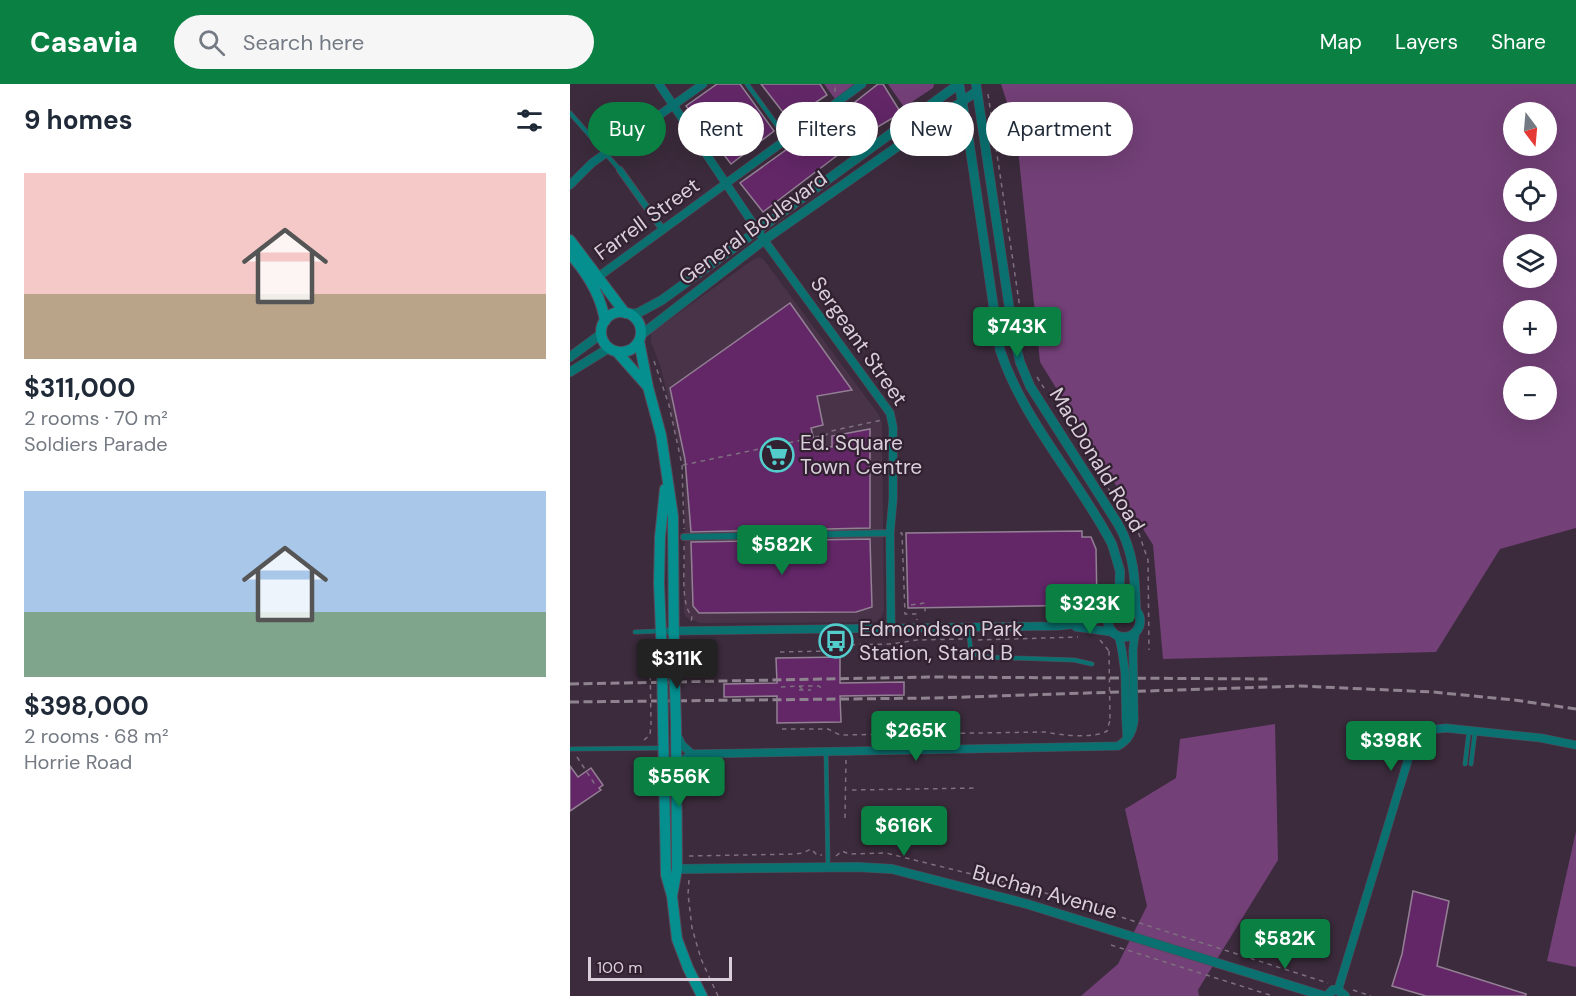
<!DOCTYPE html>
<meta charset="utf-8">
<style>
body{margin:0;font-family:"DM Sans",sans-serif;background:#f6f6f7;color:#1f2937;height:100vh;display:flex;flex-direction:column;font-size:22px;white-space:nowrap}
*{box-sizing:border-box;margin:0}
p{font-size:20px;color:#747a83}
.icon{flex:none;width:33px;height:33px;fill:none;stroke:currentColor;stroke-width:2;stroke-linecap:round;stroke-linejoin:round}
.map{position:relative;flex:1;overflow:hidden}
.drawer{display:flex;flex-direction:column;background:#fff;width:570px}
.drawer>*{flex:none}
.hud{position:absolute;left:18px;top:18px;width:570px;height:54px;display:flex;gap:12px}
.needle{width:39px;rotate:164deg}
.buttons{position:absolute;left:933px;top:18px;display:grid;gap:12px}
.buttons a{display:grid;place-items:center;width:54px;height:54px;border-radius:50%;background:#fff;box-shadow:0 6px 24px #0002;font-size:30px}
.scale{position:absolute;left:18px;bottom:15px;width:144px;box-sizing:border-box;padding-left:6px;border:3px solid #d9ced9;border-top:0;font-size:16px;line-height:21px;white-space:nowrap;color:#d9ced9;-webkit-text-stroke:4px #312131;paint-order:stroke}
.price{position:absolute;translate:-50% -51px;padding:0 14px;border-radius:6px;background:#0b8043;color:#fff;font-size:20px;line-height:39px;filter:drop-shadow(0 2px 3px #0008)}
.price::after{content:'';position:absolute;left:50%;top:36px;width:18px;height:14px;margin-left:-9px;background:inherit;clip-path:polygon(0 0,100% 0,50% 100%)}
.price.on{background:#222;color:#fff}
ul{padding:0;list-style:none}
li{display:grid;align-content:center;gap:12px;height:318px;padding:0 24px}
li span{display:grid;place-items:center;height:186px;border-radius:0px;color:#555}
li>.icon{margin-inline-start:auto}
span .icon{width:108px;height:108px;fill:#fffc;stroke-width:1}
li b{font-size:26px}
h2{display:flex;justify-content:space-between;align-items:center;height:72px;padding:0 24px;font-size:26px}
.pill{padding:0 21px;border-radius:27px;background:#fff;box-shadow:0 6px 24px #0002;font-size:21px;line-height:54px}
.pill.on{background:#0b8043;color:#fff}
header{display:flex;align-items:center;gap:36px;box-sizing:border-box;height:84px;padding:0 30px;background:#0b8043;color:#fff}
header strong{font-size:28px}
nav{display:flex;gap:33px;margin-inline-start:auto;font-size:21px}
.search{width:420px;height:54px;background:#f6f6f7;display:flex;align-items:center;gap:15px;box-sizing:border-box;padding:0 21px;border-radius:33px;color:#747a83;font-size:22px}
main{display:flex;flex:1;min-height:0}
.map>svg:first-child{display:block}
.built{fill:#483349}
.green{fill:#734077;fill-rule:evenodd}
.building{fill:#632768;stroke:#948094;stroke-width:1.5}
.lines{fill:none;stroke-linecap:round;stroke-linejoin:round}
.service-casing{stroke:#574858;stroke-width:5}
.pedestrian-casing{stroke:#574858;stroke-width:8}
.minor-casing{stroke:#574858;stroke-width:9}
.tertiary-casing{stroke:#574858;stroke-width:10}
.secondary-casing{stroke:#574858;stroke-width:12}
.path{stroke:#7e707e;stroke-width:1.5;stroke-dasharray:4.5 4.5;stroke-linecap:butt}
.service{stroke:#0a7070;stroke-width:4}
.pedestrian{stroke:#0a7070;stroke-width:6}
.minor{stroke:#0a7070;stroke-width:8}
.tertiary{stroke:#0a7070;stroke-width:9}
.secondary{stroke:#058f8f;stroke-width:10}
.rail{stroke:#908390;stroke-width:3;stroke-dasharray:9 4.5;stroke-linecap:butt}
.minor-bridge-casing{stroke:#574858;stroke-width:9;stroke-linecap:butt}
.secondary-bridge-casing{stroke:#574858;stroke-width:12;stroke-linecap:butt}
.path-bridge{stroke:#7e707e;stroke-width:1.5;stroke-dasharray:4.5 4.5;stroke-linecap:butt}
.minor-bridge{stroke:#0a7070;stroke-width:8}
.secondary-bridge{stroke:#058f8f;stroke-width:10}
.labels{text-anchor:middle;stroke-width:4.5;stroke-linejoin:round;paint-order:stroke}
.street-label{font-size:21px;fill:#d9ced9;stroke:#312131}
.poi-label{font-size:21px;fill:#d9ced9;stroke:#312131;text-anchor:start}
</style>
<header>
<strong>Casavia</strong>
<div class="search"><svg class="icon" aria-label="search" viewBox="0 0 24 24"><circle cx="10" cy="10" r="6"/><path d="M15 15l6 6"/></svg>Search here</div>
<nav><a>Map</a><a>Layers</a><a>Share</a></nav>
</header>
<main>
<section class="drawer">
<h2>9 homes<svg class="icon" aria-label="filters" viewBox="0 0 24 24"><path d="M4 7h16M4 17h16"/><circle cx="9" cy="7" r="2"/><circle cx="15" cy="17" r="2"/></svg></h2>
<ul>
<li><span style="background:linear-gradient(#f6c9c9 65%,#b9a48a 0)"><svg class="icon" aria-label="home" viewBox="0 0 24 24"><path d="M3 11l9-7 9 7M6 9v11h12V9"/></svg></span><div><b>$311,000</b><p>2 rooms · 70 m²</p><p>Soldiers Parade</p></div></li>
<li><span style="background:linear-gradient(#a9c7e8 65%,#7fa58c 0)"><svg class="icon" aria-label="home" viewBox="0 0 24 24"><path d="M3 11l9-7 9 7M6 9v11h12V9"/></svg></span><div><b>$398,000</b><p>2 rooms · 68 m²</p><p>Horrie Road</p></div></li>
</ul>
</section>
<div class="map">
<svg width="1006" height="912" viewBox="0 0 1006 912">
<rect width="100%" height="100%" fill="#3b2b3c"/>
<path class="built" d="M190,173L194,176L309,331L312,339L314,527L310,536L303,538L130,539L117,534L114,530L115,386L91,284L81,258V249L184,175Z"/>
<path class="green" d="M254,0H284L265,15Z
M318,0H364L363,4L334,23Z
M431,0H1006V444L930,465L866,568L593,575L583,461L470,278L446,46ZM944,28H976V62H944ZM944,94H976V128H944ZM976,160V194H944V160ZM944,226H976V260H944ZM944,292H976V326H944Z
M705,640L708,776L628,906L629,912H511L548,880L577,822L555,725L606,694L610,655Z
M1006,747V883L977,877Z"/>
<path class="building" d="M147,0H170L204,47L161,80L116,22Z
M191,0H250L257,11L219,36Z
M308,0H313L331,29L294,51L193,128L170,99L270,27L271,29Z
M220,219L282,306L247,312L253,341L241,344L245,361L262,363V352L300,345V444L121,448L115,375L100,304Z
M512,447V453H521L526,465L527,521L338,524L336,449Z
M300,455L302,523L286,528L129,529L123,522L121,458Z
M270,573V599L334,598V611L270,612L271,638L207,639V612L154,613V600L207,599L206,574Z
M0,682L8,693L21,684L33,701L29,704L31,706L0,727Z
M843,807L879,817L867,882L956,910V912H856L822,902L832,870Z"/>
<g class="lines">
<defs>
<path id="service" d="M177,0L217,55
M0,29L50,86
M398,543L401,568L412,573L504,576L522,580
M65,548L91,547
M0,665L93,664
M256,667L258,783
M895,680L899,647
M901,680L905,648"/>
<path id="pedestrian" d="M50,86L93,146
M114,453L320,449"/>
<path id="minor" d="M89,0L194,156L320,329L323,343V415L320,449L321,544
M0,101L22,79L133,0
M28,193L292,0
M506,543L542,548
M100,547L489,542L522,538L540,529
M549,553L552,567
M563,566L565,549
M556,636L557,655
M108,653L112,661L122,670
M108,687L112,677L122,670L548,662C559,656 563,647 564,636
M768,906L841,666L846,653L859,646L876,644L971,654L1006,661"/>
<path id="tertiary" d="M389,0L398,50L430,266C454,338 507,393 542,460L550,487L549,521
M406,0L443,249L450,278L460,302L548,440C564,468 565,494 566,526
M59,230L68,229L92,216L389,0
M71,251L194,156L407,7
M0,273L31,250
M0,288L39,264
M538 537a16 16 0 1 1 32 0a16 16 0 1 1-32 0Z
M107,785L288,783L322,785L457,820L754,912
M757,912L763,906H768L775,912"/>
<path id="secondary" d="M0,156L55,229
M0,170C17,189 31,212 35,237
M31 248a20 20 0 1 1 40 0a20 20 0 1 1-40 0Z
M69,257L78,303L91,351L103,432L104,573
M47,268L78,303
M92,573L89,499L90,453L95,405
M93,639L96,791L102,812L107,855L118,884L132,912
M102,812L107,785L106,639"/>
</defs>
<use href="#service" class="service-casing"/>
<use href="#pedestrian" class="pedestrian-casing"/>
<use href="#minor" class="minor-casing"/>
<use href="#tertiary" class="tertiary-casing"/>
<use href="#secondary" class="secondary-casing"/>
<path class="path" d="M265,8V0
M418,10L451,231
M452,241L455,254
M84,277L99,321L112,381L114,445
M467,293L474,304
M113,381L256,351L261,347L312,336
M523,382L569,450L578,476L579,566
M330,449H332L335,530H346L347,536
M114,462C115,479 110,522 122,532L121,539
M341,521L355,519V529
M408,556L508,553
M530,556L539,567
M80,566V574
M114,566L119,562L120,556
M210,568L257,567L269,561L321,560L347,556L394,555
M229,602H249L253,606
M211,603L229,602L233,606
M229,606H241
M212,645H258L270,651L474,648C490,651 523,655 537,647L540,636
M74,656L80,651L81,640
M7,673L24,699L27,697
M282,706L408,704
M275,734L276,676
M119,772L226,770L233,769L241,765L247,771H252
M266,772L272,767L279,770L316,769L466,806L758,899
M119,796L118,810L122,844L131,875L148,912
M541,861L703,912
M783,906L801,912"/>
<use href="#service" class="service"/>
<use href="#pedestrian" class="pedestrian"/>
<use href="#minor" class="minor"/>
<use href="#tertiary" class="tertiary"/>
<use href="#secondary" class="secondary"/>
<path class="rail" d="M0,600L358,593L702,595
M0,618L365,614L730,602L863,608L944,616L1006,625"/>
<defs>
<path id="minor-bridge" d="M563,566L564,636
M552,567L555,589L556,636"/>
<path id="secondary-bridge" d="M92,573L93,639
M104,573L106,639"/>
</defs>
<use href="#minor-bridge" class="minor-bridge-casing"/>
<use href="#secondary-bridge" class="secondary-bridge-casing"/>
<path class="path-bridge" d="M539,567L540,636
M80,574L81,640"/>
<use href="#minor-bridge" class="minor-bridge"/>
<use href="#secondary-bridge" class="secondary-bridge"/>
</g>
<defs>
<symbol id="supermarket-ring" viewBox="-11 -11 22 22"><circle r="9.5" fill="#312131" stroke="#52cdcc" stroke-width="1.5"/><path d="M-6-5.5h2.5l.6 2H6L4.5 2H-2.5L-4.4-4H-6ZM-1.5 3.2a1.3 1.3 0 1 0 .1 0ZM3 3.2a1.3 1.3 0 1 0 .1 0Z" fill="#52cdcc"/></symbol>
<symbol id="bus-ring" viewBox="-11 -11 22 22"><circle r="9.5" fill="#312131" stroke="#52cdcc" stroke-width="1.5"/><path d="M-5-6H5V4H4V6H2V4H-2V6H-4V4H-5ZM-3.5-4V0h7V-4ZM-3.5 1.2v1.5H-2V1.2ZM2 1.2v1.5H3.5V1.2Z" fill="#52cdcc"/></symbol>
</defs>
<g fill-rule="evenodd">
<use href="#supermarket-ring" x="188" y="352" width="38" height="38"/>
<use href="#bus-ring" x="247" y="538" width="38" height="38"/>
</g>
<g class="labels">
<g class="street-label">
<text transform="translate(77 135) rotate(-36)" y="7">Farrell Street</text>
<text transform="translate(183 144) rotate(-36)" y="7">General Boulevard</text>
<text transform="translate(289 257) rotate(55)" y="7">Sergeant Street</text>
<text transform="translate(527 376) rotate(59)" y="7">MacDonald Road</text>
<text transform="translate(475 808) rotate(16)" y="7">Buchan Avenue</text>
</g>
<g class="poi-label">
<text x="230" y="366">Ed. Square<tspan x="230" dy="24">Town Centre</tspan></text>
<text x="289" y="552">Edmondson Park<tspan x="289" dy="24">Station, Stand B</tspan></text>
</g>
</g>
</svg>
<div class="buttons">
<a><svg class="needle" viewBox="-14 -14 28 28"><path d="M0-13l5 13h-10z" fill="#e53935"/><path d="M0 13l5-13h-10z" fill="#747a83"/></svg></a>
<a><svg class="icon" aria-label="locate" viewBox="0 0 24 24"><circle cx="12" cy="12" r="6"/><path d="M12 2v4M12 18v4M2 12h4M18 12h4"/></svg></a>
<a><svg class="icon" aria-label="layers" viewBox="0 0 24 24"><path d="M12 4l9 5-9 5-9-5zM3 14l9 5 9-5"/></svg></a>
<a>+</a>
<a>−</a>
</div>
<div class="scale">100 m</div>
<b class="price" style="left:447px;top:274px">$743K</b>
<b class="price" style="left:212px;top:492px">$582K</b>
<b class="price" style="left:520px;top:551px">$323K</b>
<b class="price on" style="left:107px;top:606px">$311K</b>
<b class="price" style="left:346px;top:678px">$265K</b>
<b class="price" style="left:821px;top:688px">$398K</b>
<b class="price" style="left:109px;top:724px">$556K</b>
<b class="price" style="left:334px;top:773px">$616K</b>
<b class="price" style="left:715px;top:886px">$582K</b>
<div class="hud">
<a class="pill on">Buy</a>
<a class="pill">Rent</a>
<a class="pill">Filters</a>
<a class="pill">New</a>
<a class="pill">Apartment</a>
</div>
</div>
</main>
